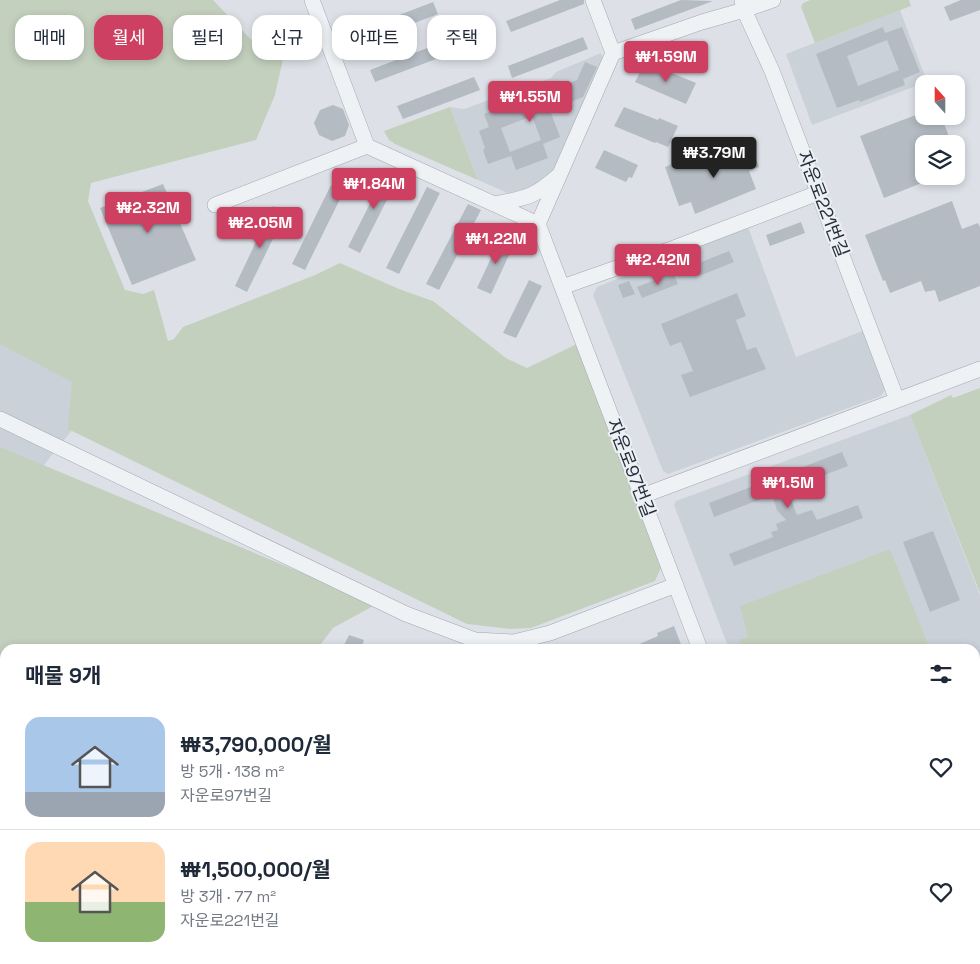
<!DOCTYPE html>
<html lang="ko">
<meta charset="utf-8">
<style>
body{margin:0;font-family:"Space Grotesk","Noto Sans KR",sans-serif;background:#f2f2f3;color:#1f2937;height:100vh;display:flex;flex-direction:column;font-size:19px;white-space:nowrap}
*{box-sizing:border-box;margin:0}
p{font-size:16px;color:#747a83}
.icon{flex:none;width:28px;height:28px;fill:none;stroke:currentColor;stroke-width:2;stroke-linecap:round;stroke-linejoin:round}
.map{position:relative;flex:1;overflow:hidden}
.drawer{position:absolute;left:0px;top:644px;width:980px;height:321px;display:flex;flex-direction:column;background:#fff;border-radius:15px 15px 0 0;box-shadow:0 2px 8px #0003}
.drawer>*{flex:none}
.hud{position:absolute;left:15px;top:15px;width:500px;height:45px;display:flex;gap:10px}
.needle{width:32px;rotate:339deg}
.controls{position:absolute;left:915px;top:75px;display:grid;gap:10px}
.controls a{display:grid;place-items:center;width:50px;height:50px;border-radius:10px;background:#fff;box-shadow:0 2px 8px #0003;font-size:25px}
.price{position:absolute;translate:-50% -42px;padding:0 11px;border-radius:5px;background:#cd4061;color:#fff;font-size:16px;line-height:32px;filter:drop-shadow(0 1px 2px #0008)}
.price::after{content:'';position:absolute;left:50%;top:30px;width:15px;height:11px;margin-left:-8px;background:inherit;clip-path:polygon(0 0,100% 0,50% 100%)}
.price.on{background:#222;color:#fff}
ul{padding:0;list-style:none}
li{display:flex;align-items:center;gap:15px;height:125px;padding:0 25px}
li+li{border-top:1px solid #e0e1e3}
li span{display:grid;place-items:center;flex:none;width:140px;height:100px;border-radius:15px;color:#555}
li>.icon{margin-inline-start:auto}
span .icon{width:60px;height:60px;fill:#fffc;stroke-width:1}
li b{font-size:21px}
h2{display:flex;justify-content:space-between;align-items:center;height:60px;padding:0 25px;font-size:21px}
.pill{padding:0 18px;border-radius:15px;background:#fff;box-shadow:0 2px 8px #0003;font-size:18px;line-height:45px}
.pill.on{background:#cd4061;color:#fff}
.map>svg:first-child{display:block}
.built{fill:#cbd1d9}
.green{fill:#c4d0be}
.building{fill:#b4bbc3;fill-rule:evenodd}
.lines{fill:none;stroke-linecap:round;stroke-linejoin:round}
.minor-casing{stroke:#a2a8b1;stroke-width:16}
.minor{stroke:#eff2f5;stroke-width:15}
.labels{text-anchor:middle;stroke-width:4;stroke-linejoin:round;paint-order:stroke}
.street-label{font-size:18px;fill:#26303d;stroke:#ecf0f4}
</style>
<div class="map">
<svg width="980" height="964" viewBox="0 0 980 964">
<rect width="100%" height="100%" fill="#dde1e7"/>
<path class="built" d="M900,10L927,82L812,125L786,54Z
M601,53L607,68L559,180L517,197L478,180L450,107L464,109L551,78L556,72Z
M748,227L796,357L865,330L886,389L881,396L668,474L663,471L593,295L597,287Z
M0,250L104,391L0,519Z
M910,415L980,595V827L975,829V649H729L674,505L676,501Z"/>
<path class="green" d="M0,0H213L260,49L283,59L275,95L256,140L91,183L88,201L125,290L143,294L154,290L168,341L174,339L183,327L315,275L340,263L399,289L433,301L506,358L527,368L581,342L662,566L655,581L531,628L510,629L467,624L68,429L72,382L0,344Z
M810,0H909L911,6L815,43L801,7L803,3Z
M450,107L478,180L395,144L389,140L384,131Z
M980,388V593L910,415L951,395L953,398Z
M0,447L377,604L333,628L317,649H5V960H571L569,964H0Z
M890,549L930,649H742L739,640L748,637L740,606Z
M980,714V821L975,823V716Z"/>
<path class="building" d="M560,0H584V4L511,32L506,21Z
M681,0L713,1L635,30L631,19Z
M961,0H980V10L950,21L944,7Z
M433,2L438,14L360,44L355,32Z
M883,27L885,33L902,27L920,72L903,79L905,85L860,102L859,100L837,108L816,54ZM887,40L899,70L858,86L847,56Z
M583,37L588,49L512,78L508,66Z
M448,40L452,53L375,82L370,70Z
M585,62L597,67L583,97L550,110L560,137L543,144L548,158L516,170L511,156L488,164L483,150L485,148L479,131L489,127L484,114L577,80ZM532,116L541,140L510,152L501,128Z
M645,62L696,83L686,104L635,82Z
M474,77L480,90L403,119L397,106Z
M333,105L343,109L349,125L345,136L332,141L319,135L314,123L320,110Z
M624,107L658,120L659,118L678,126L668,147L656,142L655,143L614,126Z
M924,112V116H941L952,144H924V182L884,198L860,136Z
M750,144L759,167L749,171L756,189L695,214L691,202L679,206L665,167L688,158L693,169L712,161L711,158Z
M604,150L638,165L632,178L629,177L626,182L595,168Z
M388,168L400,174L360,253L348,247Z
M163,184L196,260L132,285L100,208Z
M331,185L344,191L305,270L292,264Z
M427,187L440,193L399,274L386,268Z
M952,201L962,229L978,223L980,227V286L939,302L935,290L925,292L921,281L890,293L885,280L883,281L865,235Z
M468,204L481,210L439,290L426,284Z
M273,206L286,212L247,292L235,286Z
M801,222L805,233L770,246L766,235Z
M501,237L515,242L491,294L477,288Z
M729,251L734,262L699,276L694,265Z
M673,273L678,284L642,298L637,287Z
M529,280L542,286L516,338L503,333Z
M629,281L635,294L623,298L618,285Z
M737,293L746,316L736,320L747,350L756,347L766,369L690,397L681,375L693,371L681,342L670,346L661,324Z
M842,452L848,466L783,491L792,502L797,515L812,510L817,520L858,505L863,518L734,566L729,554L773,537L771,532L778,530L776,524L786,520L777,510L772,495L714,517L709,503Z
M933,531L960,600L930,612L903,542Z
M674,626L682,647L677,649H628L658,636L657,633Z
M349,635L364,640L361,649H342Z"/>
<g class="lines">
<defs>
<path id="minor" d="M312,0L367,146L538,224L700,649
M742,0L744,10L773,0
M613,53L702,22L744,10L772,71L897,400
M494,204C526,198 533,198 558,176
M215,205L367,146
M538,224L613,53L593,0
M562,287L674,248L818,193
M0,419L406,614L475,640L514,642L550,633L676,585
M642,496L980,369
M819,960L820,964"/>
</defs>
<use href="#minor" class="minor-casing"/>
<use href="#minor" class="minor"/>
</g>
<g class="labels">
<g class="street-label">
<text transform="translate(823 204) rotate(69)" y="6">자운로221번길</text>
<text transform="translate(631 468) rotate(69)" y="6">자운로97번길</text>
</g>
</g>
</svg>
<div class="controls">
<a><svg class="needle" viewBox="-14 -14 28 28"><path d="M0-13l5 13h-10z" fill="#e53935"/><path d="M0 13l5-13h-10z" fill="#747a83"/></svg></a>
<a><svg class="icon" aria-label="layers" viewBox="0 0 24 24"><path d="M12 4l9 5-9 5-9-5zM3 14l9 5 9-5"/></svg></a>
</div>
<b class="price" style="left:666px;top:83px">₩1.59M</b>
<b class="price" style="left:530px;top:123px">₩1.55M</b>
<b class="price on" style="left:714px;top:179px">₩3.79M</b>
<b class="price" style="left:374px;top:210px">₩1.84M</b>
<b class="price" style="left:148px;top:234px">₩2.32M</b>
<b class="price" style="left:260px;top:249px">₩2.05M</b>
<b class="price" style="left:496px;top:265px">₩1.22M</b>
<b class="price" style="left:658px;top:286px">₩2.42M</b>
<b class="price" style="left:788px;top:509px">₩1.5M</b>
<div class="hud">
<a class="pill">매매</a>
<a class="pill on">월세</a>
<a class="pill">필터</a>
<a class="pill">신규</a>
<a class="pill">아파트</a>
<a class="pill">주택</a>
</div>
<section class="drawer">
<h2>매물 9개<svg class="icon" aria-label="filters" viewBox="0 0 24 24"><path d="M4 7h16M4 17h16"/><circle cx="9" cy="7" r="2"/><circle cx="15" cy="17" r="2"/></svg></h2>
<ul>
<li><span style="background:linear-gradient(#a9c7e8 75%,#9aa5b1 0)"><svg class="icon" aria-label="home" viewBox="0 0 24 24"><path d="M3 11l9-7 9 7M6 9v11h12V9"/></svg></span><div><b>₩3,790,000/월</b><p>방 5개 · 138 m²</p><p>자운로97번길</p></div><svg class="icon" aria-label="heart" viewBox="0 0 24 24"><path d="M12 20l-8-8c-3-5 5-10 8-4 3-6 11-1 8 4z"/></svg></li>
<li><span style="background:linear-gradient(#ffd9b3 60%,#8fb573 0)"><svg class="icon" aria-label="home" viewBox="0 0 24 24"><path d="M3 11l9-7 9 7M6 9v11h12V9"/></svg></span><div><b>₩1,500,000/월</b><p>방 3개 · 77 m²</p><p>자운로221번길</p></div><svg class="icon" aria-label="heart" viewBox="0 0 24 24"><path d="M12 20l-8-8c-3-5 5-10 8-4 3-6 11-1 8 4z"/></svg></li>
</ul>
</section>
</div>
